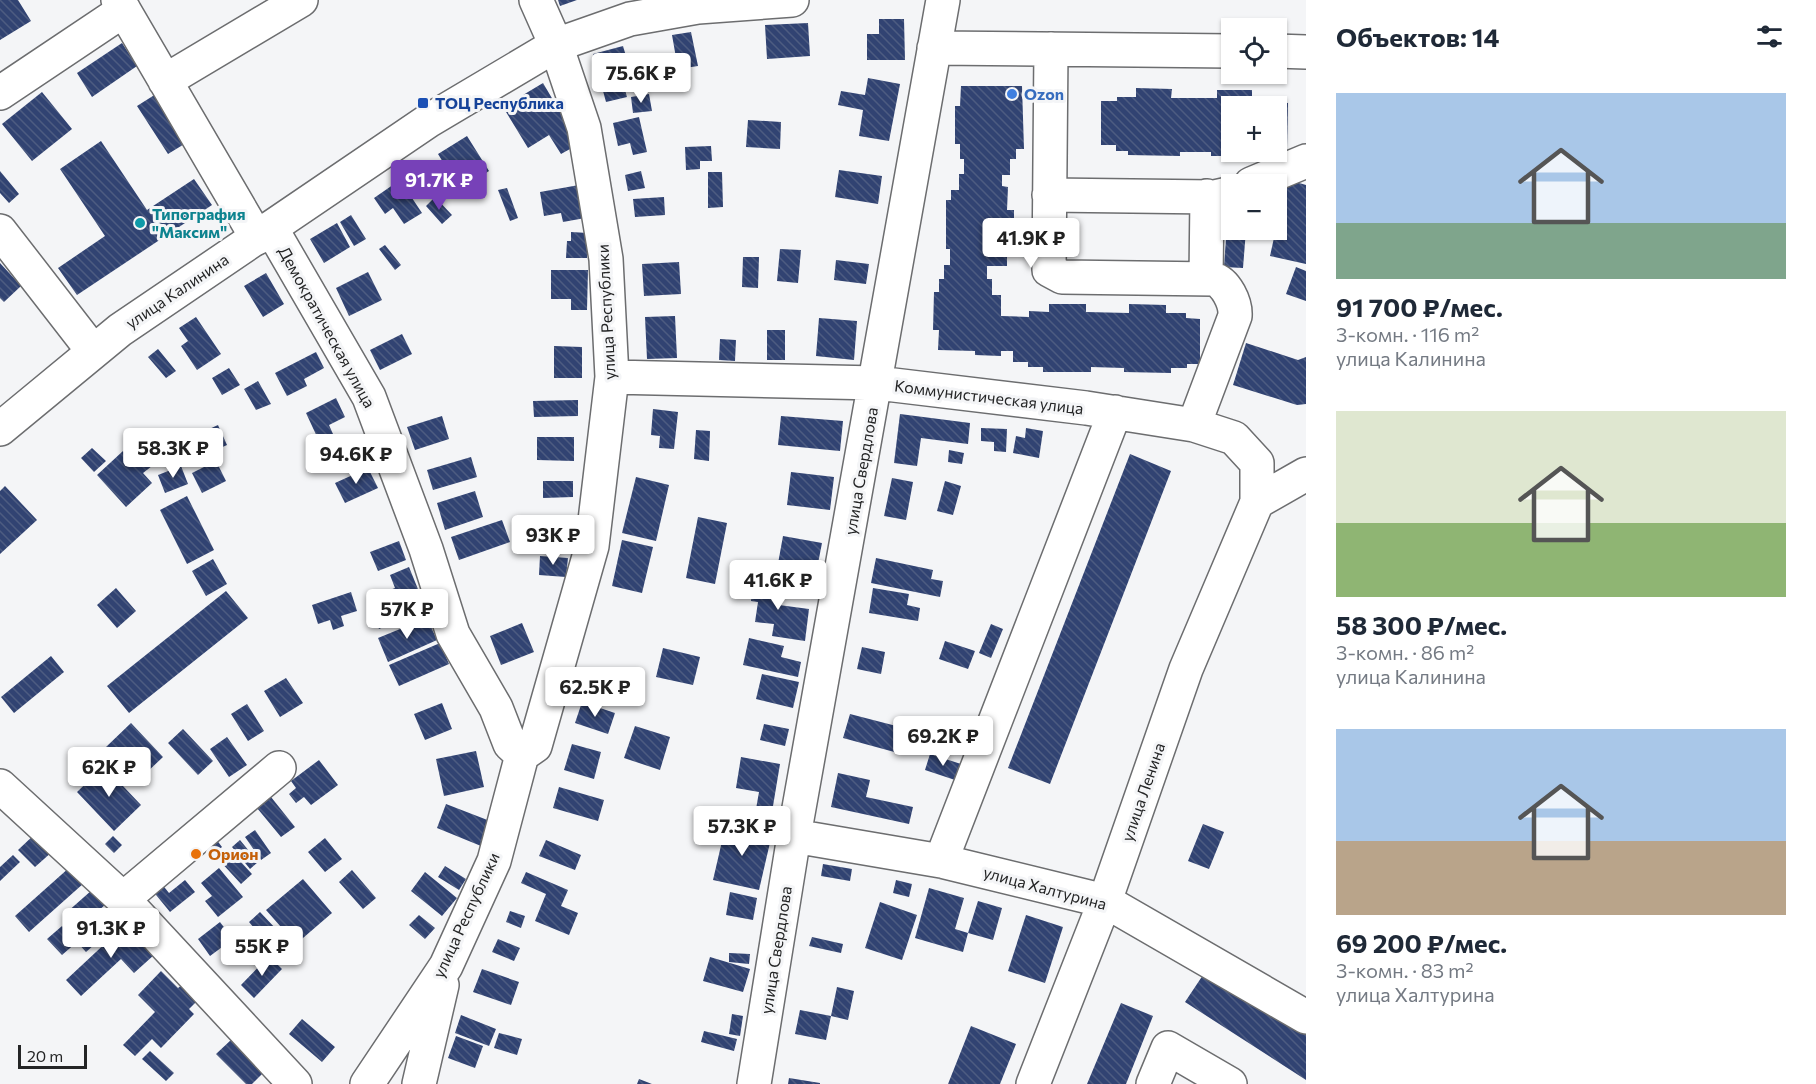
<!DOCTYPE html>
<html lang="ru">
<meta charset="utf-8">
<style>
body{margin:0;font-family:Commissioner,sans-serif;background:#f2f2f3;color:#1f2937;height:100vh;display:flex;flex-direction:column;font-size:22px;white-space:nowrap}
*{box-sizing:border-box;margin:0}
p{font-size:20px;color:#747a83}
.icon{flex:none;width:33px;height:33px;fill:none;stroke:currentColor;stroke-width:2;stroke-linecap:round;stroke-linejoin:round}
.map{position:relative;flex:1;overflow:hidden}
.side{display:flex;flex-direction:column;background:#fff;width:510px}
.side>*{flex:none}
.controls{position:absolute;left:1221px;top:18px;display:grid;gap:12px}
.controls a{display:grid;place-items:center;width:66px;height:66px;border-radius:0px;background:#fff;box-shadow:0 2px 4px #0004;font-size:30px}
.scale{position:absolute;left:18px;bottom:15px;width:69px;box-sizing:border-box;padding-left:6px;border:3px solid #242526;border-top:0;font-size:16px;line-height:21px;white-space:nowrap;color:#242526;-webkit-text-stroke:4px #f4f5f7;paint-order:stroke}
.price{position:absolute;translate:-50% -51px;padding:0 14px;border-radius:6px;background:#fff;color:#222;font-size:20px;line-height:39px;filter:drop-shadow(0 2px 3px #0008)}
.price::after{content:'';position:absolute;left:50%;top:36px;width:18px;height:14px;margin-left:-9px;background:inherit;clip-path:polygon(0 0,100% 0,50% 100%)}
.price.selected{background:#7741b8;color:#fff}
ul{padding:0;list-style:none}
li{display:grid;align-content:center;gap:12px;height:318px;padding:0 30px}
li span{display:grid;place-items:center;height:186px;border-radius:0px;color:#555}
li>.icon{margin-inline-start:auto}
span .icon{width:108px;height:108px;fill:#fffc;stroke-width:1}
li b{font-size:26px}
h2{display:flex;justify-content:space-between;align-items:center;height:72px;padding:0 30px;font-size:26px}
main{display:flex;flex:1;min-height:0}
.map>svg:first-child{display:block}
.building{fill:url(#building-back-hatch)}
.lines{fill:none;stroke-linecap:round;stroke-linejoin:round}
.minor-casing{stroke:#6c6d6f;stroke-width:36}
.major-casing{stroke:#6c6d6f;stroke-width:36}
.minor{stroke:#fff;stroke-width:33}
.major{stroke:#fff;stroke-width:33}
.shop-dot{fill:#3f7fe0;stroke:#f4f5f7;stroke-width:2}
.transit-dot{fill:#1a4fb4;stroke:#f4f5f7;stroke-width:2}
.culture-dot{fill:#0f9aa8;stroke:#f4f5f7;stroke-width:2}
.food-dot{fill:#e8710a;stroke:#f4f5f7;stroke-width:2}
.labels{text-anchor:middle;stroke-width:6;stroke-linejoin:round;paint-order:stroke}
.shop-label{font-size:16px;font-weight:bold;fill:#366cbe;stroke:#f4f5f7;text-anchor:start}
.transit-label{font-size:16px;font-weight:bold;fill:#164399;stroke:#f4f5f7;text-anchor:start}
.culture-label{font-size:16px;font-weight:bold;fill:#0d838f;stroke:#f4f5f7;text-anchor:start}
.street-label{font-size:16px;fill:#242526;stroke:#f4f5f7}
.food-label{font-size:16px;font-weight:bold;fill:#c56008;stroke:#f4f5f7;text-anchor:start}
</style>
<main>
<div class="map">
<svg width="1306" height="1084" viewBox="0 0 1306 1084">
<defs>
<pattern id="building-back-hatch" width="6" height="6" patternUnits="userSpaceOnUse" patternTransform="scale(1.5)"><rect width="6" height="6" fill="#314372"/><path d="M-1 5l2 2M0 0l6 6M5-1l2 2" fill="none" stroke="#4d5c81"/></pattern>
</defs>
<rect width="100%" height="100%" fill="#f4f5f7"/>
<path class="building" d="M0,0H18L31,21L0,40Z
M558,0H577L560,6Z
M879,19H904L905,60H867V34H879Z
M808,23L810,56L767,59L765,25Z
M691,32L698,66L678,69L672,35Z
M122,43L137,66L92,97L77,73Z
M623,46L629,66L619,69L627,97L606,102L593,54Z
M868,78L900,84L889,141L859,136L863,110L838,105L841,91L865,95Z
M543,83L579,144L561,154L549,135L528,148L503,107Z
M961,86H1022L1024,149H1016V159H1010V175H1002V186L1008,187L1007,210H1014V247H1007V266H987V279H992V295H1001V316L1029,317V311L1049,312V304H1086V312L1129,313V304L1166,305V313H1186V318L1200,319V364H1187V368H1171V373L1124,372V368L1091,367V372H1043V367H1028V362H1013V351H1001V356L975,355V351L938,350L939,330H933L934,292H939V279H944V265H950V249H946V200H951V190H959V174H964V159H960V144H955V106H960Z
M1136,88L1172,89L1171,98H1217V90H1252V98L1288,103L1287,147H1276V106H1232V152H1258V156H1211V152H1180V156L1128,155V151H1116V145H1101V101H1117V97H1136Z
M42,92L72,129L32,161L2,124Z
M156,94L186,143L168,154L137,106Z
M649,94L652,111L633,113L631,97Z
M639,117L647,152L633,155L630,143L618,146L613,123Z
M748,120L781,122L780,149L746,147Z
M467,136L489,171L460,190L438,154Z
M101,141L147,210L194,179L212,205L77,295L58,268L105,236L60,169Z
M711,146L712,161H700V169L686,170L685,147Z
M839,170L882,176L878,204L835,197Z
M0,171L19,194L9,203L0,193Z
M641,171L645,188L628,191L625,175Z
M708,172H722L723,207L708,208Z
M1282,178L1306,185V264L1270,256L1279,215H1276V197Z
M400,180L422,213L404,224L393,208L385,214L374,198Z
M579,185L585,218L563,222L561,213L544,216L540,192Z
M507,188L518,218L510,221L498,190Z
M435,197L452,215L442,224L426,206Z
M664,197L665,215L635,217L633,199Z
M1228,209H1232V230H1246L1243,268L1224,267Z
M351,215L366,239L354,246L340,222Z
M337,223L350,247L324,263L310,239Z
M571,232L588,233L587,258H566L567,241H571Z
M385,245L401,265L395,270L379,249Z
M780,249L801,250L798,283L777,281Z
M743,257H759L758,288L742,287Z
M836,260L869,264L866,284L834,280Z
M679,262L681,294L644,296L642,264Z
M0,263L21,286L4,302L0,298Z
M1296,267L1306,271V301L1286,294Z
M551,270H588L587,310H571V299H551Z
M368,272L382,300L349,316L336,288Z
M266,273L284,304L263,317L244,286Z
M675,316L677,358L647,359L645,317Z
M196,317L221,354L197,370L181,346L188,341L179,328Z
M819,318L857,321L854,360L816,356Z
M767,330H785V360H767Z
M402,334L412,354L380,370L370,350Z
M720,339L736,340L735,361L719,360Z
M1246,343L1298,360L1306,357V404L1297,405L1233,385Z
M554,346L582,347V378H554Z
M158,349L176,371L166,378L148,357Z
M316,352L324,368L304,379L307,386L287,396L275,373Z
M229,368L240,385L222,395L212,378Z
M258,381L271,404L256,410L244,389Z
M336,398L345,417L329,425L333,434L319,441L306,413Z
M578,400V416L534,417L533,401Z
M653,409L678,412L674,449L659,448L660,436L651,435Z
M900,414L970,423L968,444L921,438L917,466L894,463Z
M442,416L449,439L415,450L407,427Z
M781,416L843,421L840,451L778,445Z
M218,425L227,445L194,460L185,440Z
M981,428L1007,429L1006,452L994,451V442L981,441Z
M1026,428L1043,431L1039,458L1013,453L1016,436L1025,438Z
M696,430L710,431L709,461L694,459Z
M354,436L360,449L332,463L326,450Z
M537,437H574V461L537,460Z
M92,448L106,461L94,472L81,458Z
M137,449L152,466L143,473L152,483L126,507L97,475L123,451L128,457Z
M949,450L964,453L962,464L948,462Z
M1130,454L1171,471L1050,784L1008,768Z
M471,457L477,477L433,490L427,470Z
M216,461L226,481L202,493L192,473Z
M181,466L188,484L165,493L158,475Z
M368,468L378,488L345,503L335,483Z
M791,472L834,477L830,510L787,505Z
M636,477L669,485L656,541L622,533Z
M892,478L913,482L906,520L884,516Z
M543,481H573V497L543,498Z
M945,481L961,486L953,515L937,511Z
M5,486L37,520L0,554V491Z
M475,491L483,517L445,530L437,503Z
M187,496L214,550L187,564L160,510Z
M698,517L727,523L715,584L686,578Z
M502,520L510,542L459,560L451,537Z
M519,527L573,533L572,549L518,544Z
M783,536L822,543L812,594L787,589L791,571L777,569Z
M622,540L653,547L642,593L612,586Z
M399,541L406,560L378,571L370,552Z
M540,556L568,558L566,577L539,575Z
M876,558L933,570L931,579L943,581L940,597L871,583Z
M213,559L227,584L206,596L192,571Z
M409,567L426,609L379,629L367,599L395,588L390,575Z
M754,577L783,581L779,605L809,609L805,641L772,636L774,624L755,622L758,602L751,601Z
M116,588L136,611L117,628L97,605Z
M873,588L909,594L907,605L920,608L918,621L869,613Z
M226,591L248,618L129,713L107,686Z
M351,592L357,611L341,616L344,626L333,630L330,620L318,624L312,605Z
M427,618L437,640L388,662L378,638Z
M522,623L534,652L501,665L490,636Z
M991,624L1003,629L991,658L979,653Z
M749,638L784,646L781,657L801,662L798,677L743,665Z
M945,641L975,651L968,669L939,659Z
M440,643L449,664L399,686L389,665Z
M862,647L885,652L881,674L857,669Z
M663,648L700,657L693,685L656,677Z
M51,656L64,672L14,713L1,697Z
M592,667L639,680L633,701L586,688Z
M762,674L799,682L793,708L756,699Z
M286,678L303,703L280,717L264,691Z
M582,702L615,713L608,734L575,723Z
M442,703L452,729L425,740L414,714Z
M247,704L264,731L248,741L231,714Z
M850,714L904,728L898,753L843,738Z
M131,723L163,757L146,773L124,750L116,758L106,747Z
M764,724L789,729L785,746L760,740Z
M635,726L670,737L660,770L624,758Z
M183,729L213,761L198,775L168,743Z
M227,737L247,765L229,777L210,749Z
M572,744L601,752L594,779L564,770Z
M476,751L484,787L444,796L436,759Z
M930,754L961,764L955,780L925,770Z
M741,757L780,764L772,812L756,809L759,792L736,788Z
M319,760L338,785L311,805L304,797L296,803L289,794L296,788L291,781Z
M104,766L141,805L114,831L77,792Z
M838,773L870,780L866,797L913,807L909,824L831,807Z
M559,787L604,800L598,821L553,808Z
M271,797L295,827L281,837L257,808Z
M446,804L490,821L481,846L437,828Z
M726,824L772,834L759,890L713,880Z
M1203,824L1224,832L1209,869L1188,861Z
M255,830L271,853L261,860L245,837Z
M36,833L53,851L35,867L18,850Z
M113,836L122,845L114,853L105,844Z
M325,838L342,859L325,872L308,852Z
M216,839L222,847L211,856L204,849Z
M240,840L258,862L250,869L232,847Z
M546,840L581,855L575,870L539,856Z
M230,850L252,874L241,884L219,860Z
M13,855L20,862L0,881V867Z
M823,864L852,869L850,881L821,876Z
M445,866L466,879L459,890L438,877Z
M70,867L84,883L29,932L15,916Z
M219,868L243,897L218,917L205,901L212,896L201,883Z
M352,870L376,898L363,909L339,882Z
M425,872L457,898L442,916L411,891Z
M526,872L568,890L561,906L578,913L569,935L535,921L546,894L521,883Z
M303,879L332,913L296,944L266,910Z
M185,880L195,892L170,912L152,890L161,883L169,893Z
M896,880L912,884L909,897L893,893Z
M929,888L964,898L955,929L968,933L963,952L915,938Z
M92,890L105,905L78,928L66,913Z
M730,892L757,898L753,920L726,915Z
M978,901L1002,908L993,940L968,933Z
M880,902L917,915L902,960L865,948Z
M510,911L525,916L521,928L506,922Z
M260,912L277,930L265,941L249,922Z
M419,915L435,928L425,939L409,925Z
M1026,915L1063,927L1045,983L1008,971Z
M220,922L233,939L210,956L198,939Z
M126,924L154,955L134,973L121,959L81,996L66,980Z
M95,925L104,936L86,952L77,942Z
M62,926L77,942L62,955L47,939Z
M812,937L843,944L841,953L809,946Z
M498,939L520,948L514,961L492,952Z
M729,953L750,954L749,964L729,962Z
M269,956L282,969L254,998L241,985Z
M710,957L750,969L743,992L703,981Z
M482,969L519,982L511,1005L473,992Z
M1207,969L1306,1033V1080L1185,1002Z
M161,971L178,988L182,985L198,1000L189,1009L194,1014L161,1048L152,1039L135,1056L123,1045L155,1012L138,995Z
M837,987L854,991L848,1020L831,1016Z
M1121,1003L1153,1016L1126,1084H1087Z
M800,1010L831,1016L826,1040L795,1034Z
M732,1014L743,1016L740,1036L729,1034Z
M461,1015L496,1029L489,1046L455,1033Z
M302,1019L335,1047L322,1062L289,1034Z
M971,1026L1016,1044L1000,1084H948Z
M704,1031L737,1039L734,1051L701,1042Z
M499,1033L522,1039L517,1055L494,1048Z
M456,1036L483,1046L475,1068L448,1058Z
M232,1039L264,1072L252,1084H246L216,1054Z
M150,1051L174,1073L166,1081L142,1059Z
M789,1078L820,1083V1084H788Z
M639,1079L652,1084H637Z"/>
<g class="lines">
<defs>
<path id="minor" d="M118,0L257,238
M934,48L1232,51
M1051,49L1049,270L1062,277L1213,279C1226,282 1236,303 1235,316L1194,425
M1276,51L1306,52
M165,81L301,0
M0,93L124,10
M1251,184L1306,161
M1049,195L1214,197L1232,193
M271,228L369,397L426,549L453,634L496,708L510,744L522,755
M0,231L93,351
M1206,279L1207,196
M612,377L877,383L1086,408L1194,425L1234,438L1257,463V502L1306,474
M0,786L123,899L295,1084
M794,836L941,861L1105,901L1306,1017
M941,861L1115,412
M123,899L279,768
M367,1084L446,966L494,861L522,755L535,746L592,546L612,377L606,259L584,128L556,45L536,0
M419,1084L442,985
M754,1084L794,836L943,0
M1033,1084L1105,901L1186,669L1257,502
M1153,1084L1168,1048L1230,1084"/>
<path id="major" d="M0,429L120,330L428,121L556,45L630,19L698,7L792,0"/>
</defs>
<use href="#minor" class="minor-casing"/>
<use href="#major" class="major-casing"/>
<use href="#minor" class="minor"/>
<use href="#major" class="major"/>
</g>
<circle class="shop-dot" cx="1012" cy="94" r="6"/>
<rect class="transit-dot" x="417" y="97" width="12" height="12" rx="3"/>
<circle class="culture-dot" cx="140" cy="223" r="6"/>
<circle class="food-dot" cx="196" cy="854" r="6"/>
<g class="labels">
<g class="shop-label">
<text x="1024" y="100">Ozon</text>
</g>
<g class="transit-label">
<text x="435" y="109">ТОЦ Республика</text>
</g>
<g class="culture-label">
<text x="152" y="220">Типография<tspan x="152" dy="18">"Максим"</tspan></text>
</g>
<g class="street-label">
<text transform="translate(177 291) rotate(-34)" y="6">улица Калинина</text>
<text transform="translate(606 312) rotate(-93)" y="6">улица Республики</text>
<text transform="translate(327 327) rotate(61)" y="6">Демократическая улица</text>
<text transform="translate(989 397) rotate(7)" y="6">Коммунистическая улица</text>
<text transform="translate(861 471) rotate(-80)" y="6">улица Свердлова</text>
<text transform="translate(1143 792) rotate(-71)" y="6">улица Ленина</text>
<text transform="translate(1045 888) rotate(15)" y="6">улица Халтурина</text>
<text transform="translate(466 915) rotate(-65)" y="6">улица Республики</text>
<text transform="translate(776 950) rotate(-81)" y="6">улица Свердлова</text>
</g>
<g class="food-label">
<text x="208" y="860">Орион</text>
</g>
</g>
</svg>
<div class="controls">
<a><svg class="icon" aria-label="locate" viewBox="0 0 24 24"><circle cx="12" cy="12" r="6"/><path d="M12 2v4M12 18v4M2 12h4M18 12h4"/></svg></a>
<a>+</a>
<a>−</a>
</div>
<div class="scale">20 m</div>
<b class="price" style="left:641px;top:104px">75.6K ₽</b>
<b class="price selected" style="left:439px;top:211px">91.7K ₽</b>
<b class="price" style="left:1031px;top:269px">41.9K ₽</b>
<b class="price" style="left:173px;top:479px">58.3K ₽</b>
<b class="price" style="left:356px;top:485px">94.6K ₽</b>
<b class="price" style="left:553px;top:566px">93K ₽</b>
<b class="price" style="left:778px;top:611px">41.6K ₽</b>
<b class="price" style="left:407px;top:640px">57K ₽</b>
<b class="price" style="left:595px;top:718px">62.5K ₽</b>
<b class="price" style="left:943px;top:767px">69.2K ₽</b>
<b class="price" style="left:109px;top:798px">62K ₽</b>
<b class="price" style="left:742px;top:857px">57.3K ₽</b>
<b class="price" style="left:111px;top:959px">91.3K ₽</b>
<b class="price" style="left:262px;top:977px">55K ₽</b>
</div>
<section class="side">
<h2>Объектов: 14<svg class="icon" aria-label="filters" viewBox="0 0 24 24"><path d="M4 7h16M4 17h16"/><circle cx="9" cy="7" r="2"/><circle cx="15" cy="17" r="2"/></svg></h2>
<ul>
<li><span style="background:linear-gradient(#a9c7e8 70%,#7fa58c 0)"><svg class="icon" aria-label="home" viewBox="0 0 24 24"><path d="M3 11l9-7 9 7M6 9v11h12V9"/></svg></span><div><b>91 700 ₽/мес.</b><p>3-комн. · 116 m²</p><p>улица Калинина</p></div></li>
<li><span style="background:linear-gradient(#dfe7d0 60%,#8fb573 0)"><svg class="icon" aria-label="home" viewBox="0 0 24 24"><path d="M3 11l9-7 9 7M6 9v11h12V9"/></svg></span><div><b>58 300 ₽/мес.</b><p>3-комн. · 86 m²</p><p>улица Калинина</p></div></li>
<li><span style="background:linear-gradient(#a9c7e8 60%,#b9a48a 0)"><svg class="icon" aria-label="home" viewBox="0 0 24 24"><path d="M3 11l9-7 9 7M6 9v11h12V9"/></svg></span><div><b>69 200 ₽/мес.</b><p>3-комн. · 83 m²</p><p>улица Халтурина</p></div></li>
</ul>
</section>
</main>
